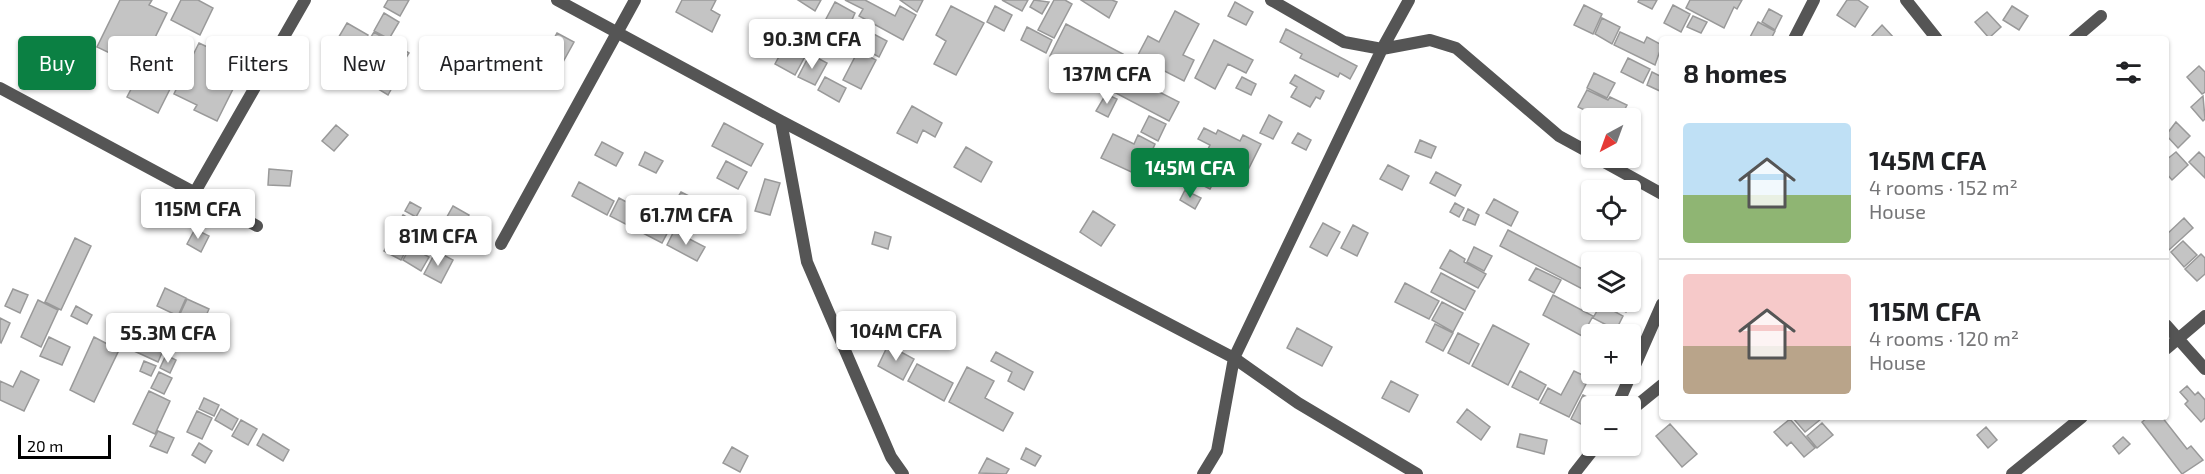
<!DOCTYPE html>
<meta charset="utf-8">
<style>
body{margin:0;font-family:"Exo 2",sans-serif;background:#f6f6f6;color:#202124;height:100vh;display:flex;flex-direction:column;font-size:22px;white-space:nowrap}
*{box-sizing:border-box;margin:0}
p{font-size:20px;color:#757577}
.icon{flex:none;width:33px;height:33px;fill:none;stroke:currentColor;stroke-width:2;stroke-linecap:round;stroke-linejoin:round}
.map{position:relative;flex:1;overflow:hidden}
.panel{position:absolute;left:1659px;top:36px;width:510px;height:384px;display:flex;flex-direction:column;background:#fff;border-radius:6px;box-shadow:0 2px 4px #0004}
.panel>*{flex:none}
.banner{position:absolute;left:18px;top:36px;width:570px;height:54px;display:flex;gap:12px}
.needle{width:39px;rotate:221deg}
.buttons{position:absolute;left:1581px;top:108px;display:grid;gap:12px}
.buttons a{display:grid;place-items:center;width:60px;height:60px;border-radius:6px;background:#fff;box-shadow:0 2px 4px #0004;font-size:30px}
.scale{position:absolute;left:18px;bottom:15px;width:93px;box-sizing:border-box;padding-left:6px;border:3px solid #000;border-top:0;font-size:16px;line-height:21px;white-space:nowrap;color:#000;-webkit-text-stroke:4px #fff;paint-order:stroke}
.price{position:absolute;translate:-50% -51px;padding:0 14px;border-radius:6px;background:#fff;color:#222;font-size:20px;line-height:39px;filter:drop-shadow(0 2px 3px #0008)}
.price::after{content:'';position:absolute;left:50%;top:36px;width:18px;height:14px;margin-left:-9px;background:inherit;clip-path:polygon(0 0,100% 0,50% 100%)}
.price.on{background:#0b8043;color:#fff}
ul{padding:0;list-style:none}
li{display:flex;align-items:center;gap:18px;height:150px;padding:0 24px}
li+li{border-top:2px solid #e0e0e0}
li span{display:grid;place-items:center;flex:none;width:168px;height:120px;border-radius:6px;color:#555}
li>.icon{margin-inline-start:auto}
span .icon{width:72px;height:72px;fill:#fffc;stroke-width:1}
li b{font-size:26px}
h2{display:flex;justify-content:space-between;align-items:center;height:72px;padding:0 24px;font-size:26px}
.pill{padding:0 21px;border-radius:6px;background:#fff;box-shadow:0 2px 4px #0004;font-size:21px;line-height:54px}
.pill.on{background:#0b8043;color:#fff}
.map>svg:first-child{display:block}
.building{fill:#c4c4c4;stroke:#999;stroke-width:1.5}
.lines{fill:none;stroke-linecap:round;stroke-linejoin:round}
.street{stroke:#555;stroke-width:12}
</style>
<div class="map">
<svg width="2205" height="474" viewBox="0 0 2205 474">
<rect width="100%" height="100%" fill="#fff"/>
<path class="building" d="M120,0H152L149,5L167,13L144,60L123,50L120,58L97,47Z
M181,0H198L213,8L200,35L171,20Z
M388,0H409L400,16L384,7Z
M682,0H716L711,10L720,15L712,32L676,12Z
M798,0H821L815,11Z
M845,0H865L895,16L900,6L916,15L903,40L859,16L863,9Z
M900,0H923L917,12Z
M1002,0H1028L1022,11Z
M1034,0L1049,2L1042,14L1030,7Z
M1054,0H1065L1072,4L1054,38L1038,30Z
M1081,0H1112L1117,2L1109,18Z
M1639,0H1657L1652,9L1638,2Z
M1690,0H1742L1737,9L1734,7L1724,28L1686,8Z
M1847,0H1858L1868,7L1855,27L1837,15Z
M835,2L855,13L851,22L887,41L879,57L846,39L842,47L818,34Z
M1235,2L1253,12L1246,25L1228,16Z
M1584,5L1602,14L1593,34L1574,25Z
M1673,5L1690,14L1681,32L1664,23Z
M951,6L984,23L956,75L934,64L946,41L936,35Z
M995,6L1012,15L1004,31L987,22Z
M2012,6L2028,16L2019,30L2003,20Z
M1769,9L1782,16L1775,30L1762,22Z
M1175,11L1199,24L1183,55L1194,60L1184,81L1137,57L1148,36L1159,42Z
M1987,12L2001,27L1989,38L1975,22Z
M384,13L399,22L389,39L374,31Z
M1693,16L1707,22L1701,33L1687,27Z
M1602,18L1620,27L1612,44L1595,34Z
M1758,22L1775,31L1771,39H1749Z
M347,23L368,35L359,52L337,40Z
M1066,24L1123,54L1106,85L1050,56Z
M796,25L816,36L795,75L775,64Z
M1882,25L1895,39H1869Z
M1027,27L1052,40L1046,53L1021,40Z
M1286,29L1357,66L1350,79L1340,73L1338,77L1300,58L1302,54L1280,42Z
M374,32L390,42L383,54L366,45Z
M1620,32L1644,43L1647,37L1662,45L1655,65L1614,45Z
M557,33L574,42L563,62L546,53Z
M517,37L543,52L536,65L509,51Z
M1214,40L1253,60L1246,73L1228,64L1215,89L1195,78Z
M336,42L356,53L346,70L327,59Z
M199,43L222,54L226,45L249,57L217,121L194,110L197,105L174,94L181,79L160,68L168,52L179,57L183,50L193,55Z
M393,43L409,53L402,64L386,55Z
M858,51L876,60L861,89L843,80Z
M810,54L827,63L815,85L798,77Z
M549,57L563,65L556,75L542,67Z
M384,58L403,68L388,95L370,84Z
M1628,58L1650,69L1643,83L1621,72Z
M2199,66L2205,72V92L2202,94L2187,77Z
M1120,72L1179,102L1169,121L1110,90Z
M1652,72L1662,77V92L1647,85Z
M1594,73L1615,83L1607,98L1587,88Z
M139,74L170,89L158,113L127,97Z
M1295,75L1324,91L1320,99L1316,97L1310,107L1291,97L1297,87L1290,83Z
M825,77L846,88L839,102L818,90Z
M1242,77L1256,84L1251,95L1236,88Z
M1587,90L1608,100L1610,97L1627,105L1620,118H1601L1578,107Z
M1106,94L1117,99L1108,117L1096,111Z
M2203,96L2205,119L2203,121L2191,107Z
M912,106L942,123L935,137L923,130L917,143L897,133Z
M1269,115L1282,122L1273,139L1260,133Z
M1149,116L1166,124L1158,141L1141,132Z
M2176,122L2190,136L2178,148L2166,135Z
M724,123L763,144L751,166L712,146Z
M336,125L348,135L334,151L322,141Z
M1204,128L1216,134L1218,130L1240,141L1243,135L1261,144L1241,184L1219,172L1210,189L1192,180L1210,145L1198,139Z
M1298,133L1311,140L1306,150L1292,143Z
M1113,134L1134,144L1138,135L1155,144L1148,160L1161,166L1157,176L1143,169L1140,176L1101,158Z
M1420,140L1436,147L1431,158L1415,152Z
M602,142L623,153L616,166L595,155Z
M966,147L992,162L981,182L954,167Z
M645,152L663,161L656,173L639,165Z
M2176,152L2188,165L2172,180L2166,173V160Z
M2199,152L2205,158V178L2189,162Z
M726,161L747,172L738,189L717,178Z
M1388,165L1409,176L1402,190L1380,179Z
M269,169L292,171L290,186L268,185Z
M1436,172L1461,185L1455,196L1430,183Z
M765,179L780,183L770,215L755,211Z
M579,182L614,201L607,215L572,196Z
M1185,190L1201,198L1195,209L1180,200Z
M681,192L703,203L696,214L675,202Z
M619,198L671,226L662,243L610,216Z
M1494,199L1518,212L1511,226L1486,213Z
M410,202L421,208L416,217L405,211Z
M1455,203L1464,208L1459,217L1450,212Z
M453,206L469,215L459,233L443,224Z
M1468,209L1479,215L1475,225L1463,220Z
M1093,211L1115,225L1101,246L1080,232Z
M403,215L422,226L413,242L393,232Z
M2184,218L2193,228L2169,250L2166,246V235Z
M1323,223L1340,232L1327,256L1310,247Z
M1353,225L1368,233L1357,256L1341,248Z
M195,229L209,236L201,252L187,244Z
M1508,230L1592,274V294L1500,246Z
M674,231L705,247L697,261L667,245Z
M875,232L891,237L888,249L872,244Z
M393,233L410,243L401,260L384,251Z
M75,238L91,246L61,310L45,302Z
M2183,241L2197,255L2184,267L2171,252Z
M410,247L429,257L421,271L403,260Z
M1474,247L1492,256L1484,271L1467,262Z
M1450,250L1465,259L1464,262L1486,274L1478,288L1440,268Z
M436,251L453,260L441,283L424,274Z
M2201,254L2205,258V274L2197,281L2185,269Z
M1536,268L1561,280L1554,293L1529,280Z
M1441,273L1475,291L1465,310L1431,292Z
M1405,283L1439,301L1429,319L1395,302Z
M165,288L186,298L178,316L157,306Z
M13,289L28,295L20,313L5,306Z
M1553,295L1593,316L1582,336L1543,315Z
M1630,295L1634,297L1626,312L1606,302H1630Z
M187,299L209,309L202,325L180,314Z
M38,300L58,310L41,347L21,337Z
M1442,302L1463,313L1453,332L1432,320Z
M1601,304L1623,316L1616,330L1593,318Z
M76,306L92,315L87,324L71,316Z
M0,318L10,323L1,343L0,342Z
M1435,324L1453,333L1443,351L1426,342Z
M1493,325L1529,344L1508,385L1472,366Z
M1297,328L1332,347L1322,366L1287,348Z
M1458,333L1479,344L1469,364L1448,353Z
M138,336L164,348L158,362L132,350Z
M49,337L70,347L62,365L40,356Z
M94,337L119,350L94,402L70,390Z
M888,345L914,359L903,380L878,366Z
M996,352L1033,372L1024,390L1008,381L1012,372L991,361Z
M166,355L176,360L170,373L160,368Z
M144,361L156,366L151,376L140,371Z
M917,364L953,383L944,401L908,381Z
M967,367L994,381L985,398L1013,413L1003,431L949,402Z
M21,371L39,380L24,411L0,400V381L13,387Z
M1520,371L1546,385L1538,400L1512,387Z
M1574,371L1589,378L1569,417L1540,403L1548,388L1561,395Z
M159,372L172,378L164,394L151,388Z
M1391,381L1418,395L1409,412L1382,398Z
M2187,386L2195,395L2198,392L2205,400V418L2201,422L2185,404L2188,401L2180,392Z
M149,391L170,401L155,434L133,424Z
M1583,395L1595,401L1583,425L1571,419Z
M204,398L219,405L214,416L199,409Z
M221,409L238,419L232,430L215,420Z
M1467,409L1490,427L1481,440L1457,422Z
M197,411L212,418L202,439L187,432Z
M1792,417H1819L1821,419L1805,432Z
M2148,417H2162L2187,449L2191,446L2203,460L2182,474L2142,422Z
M1790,419L1815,448L1804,457L1791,442L1787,446L1774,432Z
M241,420L257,429L248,445L232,436Z
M1822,423L1833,435L1817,448L1807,436Z
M1670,424L1697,454L1682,467L1656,436Z
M1986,427L1997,440L1988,448L1977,435Z
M158,431L174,438L167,453L150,446Z
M263,434L289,450L283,461L257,445Z
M1520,434L1547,440L1544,454L1517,447Z
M2123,437L2130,444L2119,454L2113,446Z
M199,443L212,451L205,463L192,455Z
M732,447L748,456L740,472L723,463Z
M1026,448L1041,456L1035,466L1021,459Z
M987,458L1009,469L1006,474L979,473Z"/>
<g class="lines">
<path class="street" d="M557,0L781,121L1234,358L1298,403L1417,474
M1271,0L1344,42L1382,49L1430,40L1456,48L1559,136L1592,154
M1906,0L1937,39
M1794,39L1814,0
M2074,39L2101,16
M0,88L257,226
M781,121L807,262L891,457L903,474
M1597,158L1662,194
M195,192L305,0
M501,244L635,0
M2166,325L2205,369
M2166,349L2205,316
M1617,406L1662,304
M1630,411L1662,385
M1203,474L1217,451L1234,358L1382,49L1409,0
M1574,474L1596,446
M2012,474L2082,417"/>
</g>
</svg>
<div class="buttons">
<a><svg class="needle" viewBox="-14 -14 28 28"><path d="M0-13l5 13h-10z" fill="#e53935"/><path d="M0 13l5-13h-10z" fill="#757577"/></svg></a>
<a><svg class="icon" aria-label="locate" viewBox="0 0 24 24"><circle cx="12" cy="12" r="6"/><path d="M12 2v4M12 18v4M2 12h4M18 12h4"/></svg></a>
<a><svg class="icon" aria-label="layers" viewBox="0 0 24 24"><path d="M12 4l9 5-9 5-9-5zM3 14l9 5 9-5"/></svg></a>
<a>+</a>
<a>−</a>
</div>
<div class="scale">20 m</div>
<b class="price" style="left:812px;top:70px">90.3M CFA</b>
<b class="price" style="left:1107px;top:105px">137M CFA</b>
<b class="price on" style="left:1190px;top:199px">145M CFA</b>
<b class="price" style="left:198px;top:240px">115M CFA</b>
<b class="price" style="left:686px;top:246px">61.7M CFA</b>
<b class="price" style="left:438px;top:267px">81M CFA</b>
<b class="price" style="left:896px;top:362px">104M CFA</b>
<b class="price" style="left:168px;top:364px">55.3M CFA</b>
<div class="banner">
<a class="pill on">Buy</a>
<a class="pill">Rent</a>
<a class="pill">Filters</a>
<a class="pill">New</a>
<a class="pill">Apartment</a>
</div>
<section class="panel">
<h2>8 homes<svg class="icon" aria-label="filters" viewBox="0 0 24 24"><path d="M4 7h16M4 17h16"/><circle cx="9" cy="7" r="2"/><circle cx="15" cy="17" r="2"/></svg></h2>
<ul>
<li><span style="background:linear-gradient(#bfe0f5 60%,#8fb573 0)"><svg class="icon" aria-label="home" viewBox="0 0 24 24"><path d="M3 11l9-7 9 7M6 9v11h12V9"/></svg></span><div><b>145M CFA</b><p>4 rooms · 152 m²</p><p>House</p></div></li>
<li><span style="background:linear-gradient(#f6c9c9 60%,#b9a48a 0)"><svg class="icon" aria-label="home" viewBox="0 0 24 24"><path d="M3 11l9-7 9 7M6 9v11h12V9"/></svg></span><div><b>115M CFA</b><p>4 rooms · 120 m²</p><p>House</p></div></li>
</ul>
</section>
</div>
